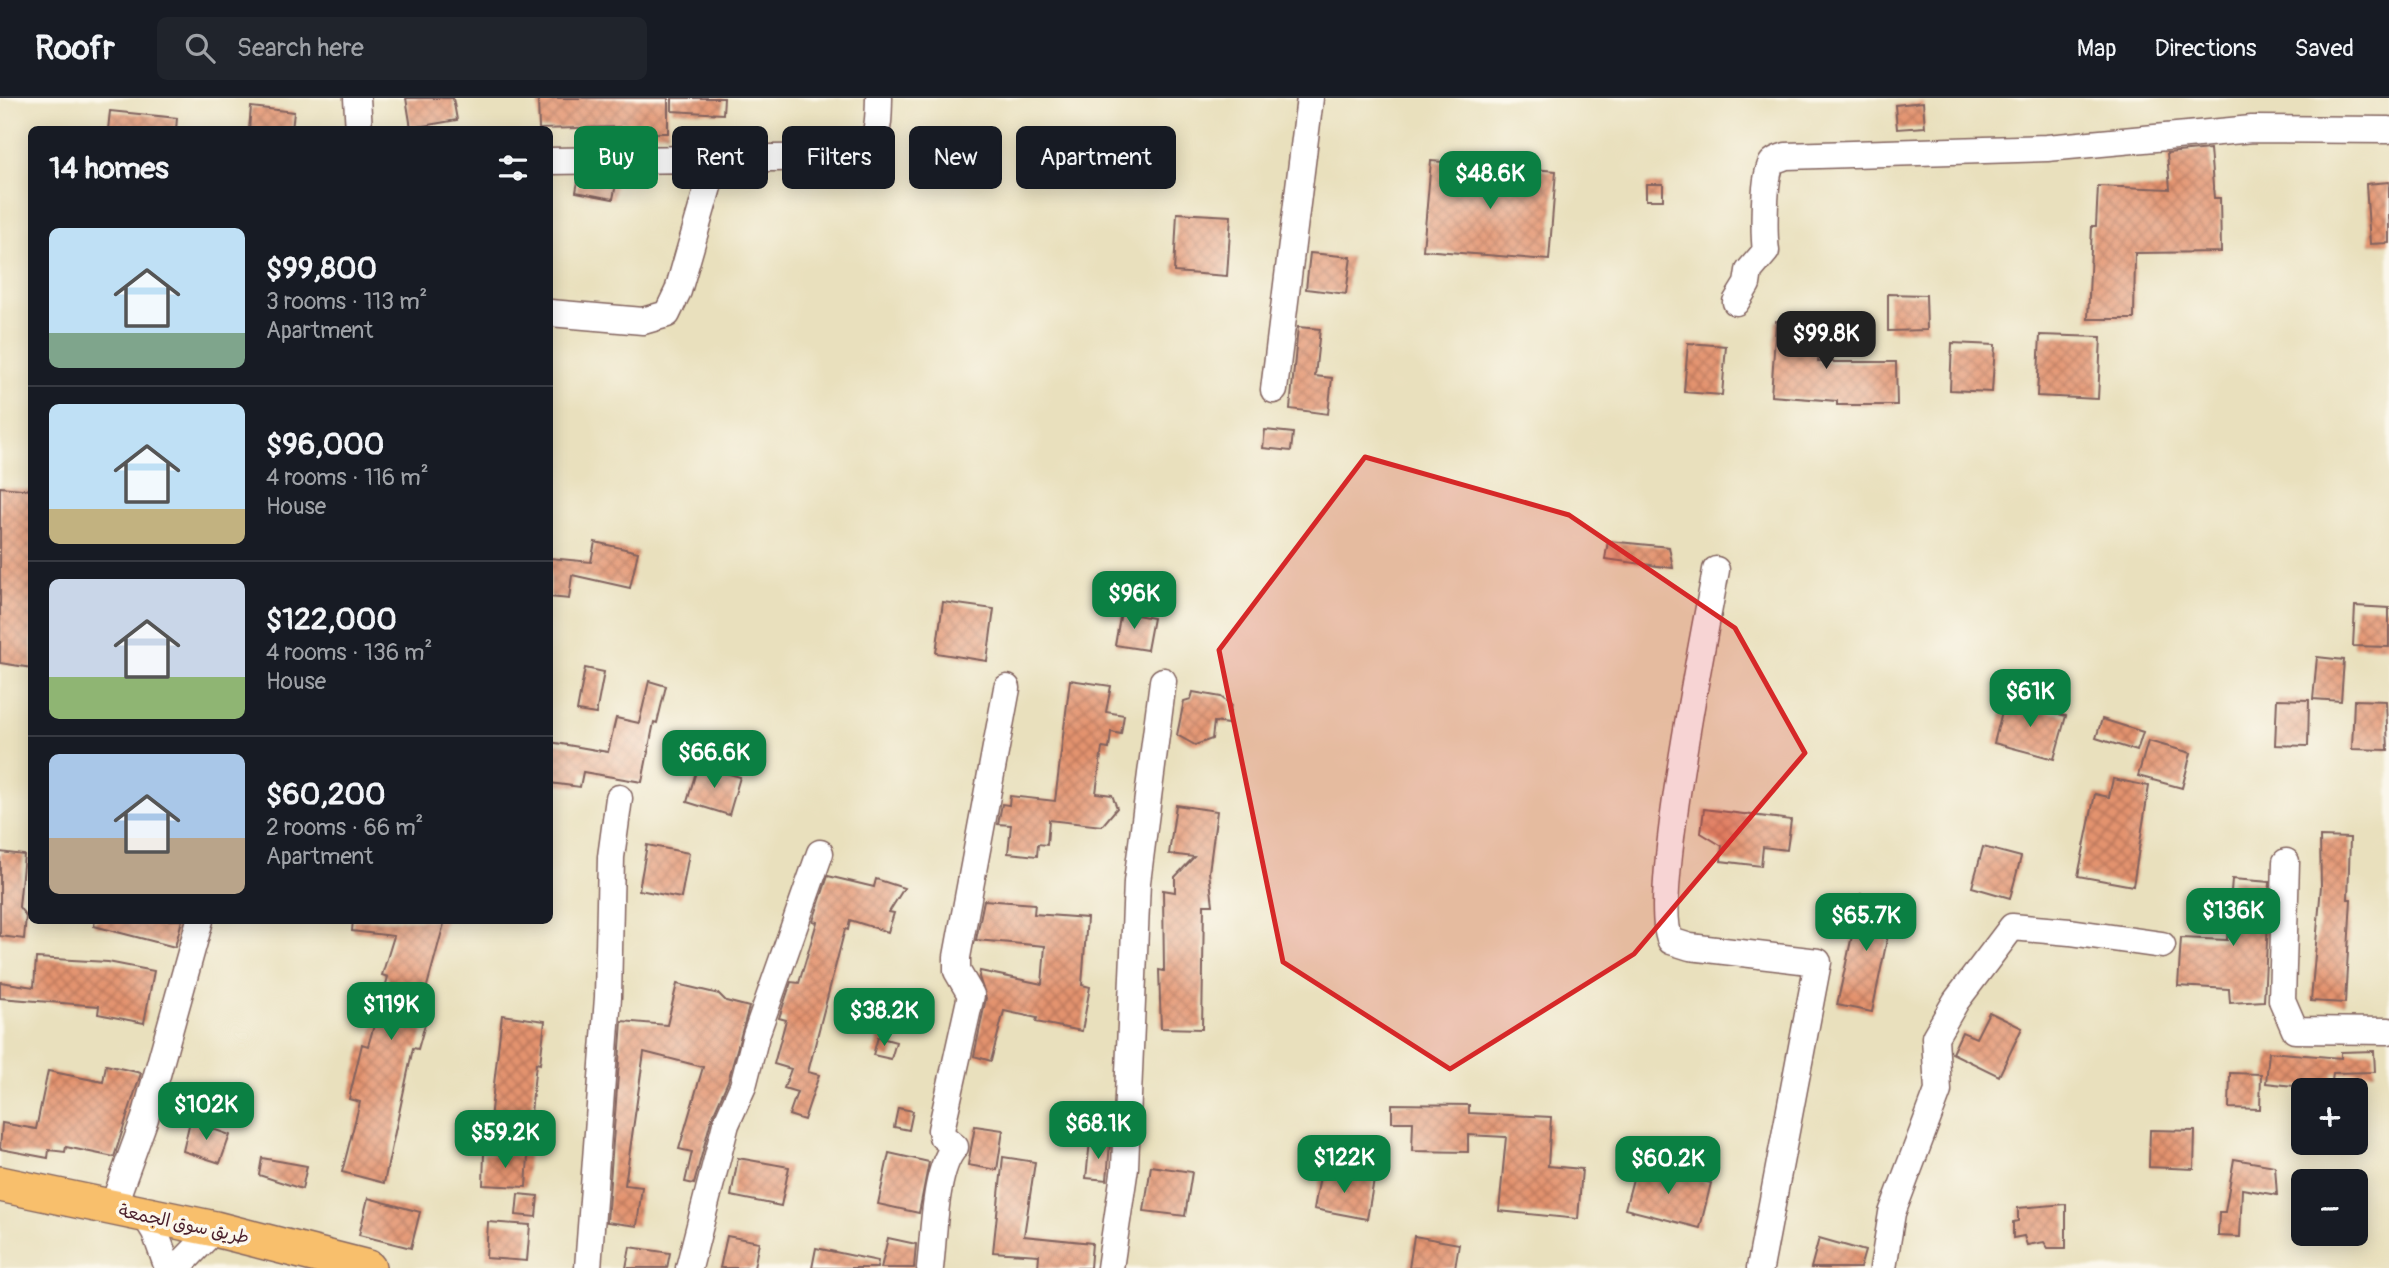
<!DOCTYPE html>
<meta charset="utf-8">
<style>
body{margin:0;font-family:Pangolin,"Playpen Sans Arabic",sans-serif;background:#20242c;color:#f1f3f6;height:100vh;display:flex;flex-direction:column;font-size:26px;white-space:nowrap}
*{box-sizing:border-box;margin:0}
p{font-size:23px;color:#9ea1a6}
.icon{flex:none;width:38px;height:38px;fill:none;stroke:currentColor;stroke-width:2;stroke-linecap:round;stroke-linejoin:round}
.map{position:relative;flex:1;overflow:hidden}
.sheet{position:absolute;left:28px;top:28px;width:525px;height:798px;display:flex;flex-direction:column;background:#171b24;border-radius:10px;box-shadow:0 4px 18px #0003}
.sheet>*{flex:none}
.top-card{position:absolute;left:574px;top:28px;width:665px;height:63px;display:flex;gap:14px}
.fabs{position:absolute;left:2291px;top:980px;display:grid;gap:14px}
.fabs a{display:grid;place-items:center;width:77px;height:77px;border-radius:10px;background:#171b24;box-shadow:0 4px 18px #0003;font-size:35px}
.price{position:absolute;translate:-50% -60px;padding:0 16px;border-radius:14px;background:#0b8043;color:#fff;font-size:23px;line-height:46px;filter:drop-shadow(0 2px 4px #0008)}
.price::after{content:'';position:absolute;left:50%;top:42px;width:21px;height:16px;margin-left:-10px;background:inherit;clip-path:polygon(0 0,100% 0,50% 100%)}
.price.current{background:#222;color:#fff}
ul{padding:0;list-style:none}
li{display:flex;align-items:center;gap:21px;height:175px;padding:0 21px}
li+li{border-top:2px solid #363941}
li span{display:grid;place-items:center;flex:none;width:196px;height:140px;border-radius:10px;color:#555}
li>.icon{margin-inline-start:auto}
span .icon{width:84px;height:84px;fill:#fffc;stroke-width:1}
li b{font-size:30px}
h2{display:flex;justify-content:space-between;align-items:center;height:84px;padding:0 21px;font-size:30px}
.pill{padding:0 24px;border-radius:10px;background:#171b24;box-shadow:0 4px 18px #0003;font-size:24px;line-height:63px}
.pill.current{background:#0b8043;color:#fff}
header{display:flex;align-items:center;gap:42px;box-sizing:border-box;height:98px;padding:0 35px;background:#171b24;border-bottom:2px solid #363941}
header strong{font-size:33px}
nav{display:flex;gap:38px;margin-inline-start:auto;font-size:24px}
.search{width:490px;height:63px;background:#20242c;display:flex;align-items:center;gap:18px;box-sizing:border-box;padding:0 24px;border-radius:10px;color:#9ea1a6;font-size:26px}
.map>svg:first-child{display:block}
.building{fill:url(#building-cross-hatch)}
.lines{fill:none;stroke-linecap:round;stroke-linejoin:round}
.minor-casing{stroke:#82635e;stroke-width:29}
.major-casing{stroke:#82635e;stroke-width:38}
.minor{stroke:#fff;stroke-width:26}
.major{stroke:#f8bf6c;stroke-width:35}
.marked{fill:#d62828;fill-opacity:0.2;stroke:#d62828;stroke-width:5;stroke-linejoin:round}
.labels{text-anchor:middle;stroke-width:7;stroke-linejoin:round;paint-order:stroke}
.street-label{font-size:18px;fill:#4a1f2b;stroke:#fbf7ec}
</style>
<header>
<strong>Roofr</strong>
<div class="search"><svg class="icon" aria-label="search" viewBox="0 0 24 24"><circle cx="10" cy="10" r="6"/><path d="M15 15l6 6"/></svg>Search here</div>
<nav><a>Map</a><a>Directions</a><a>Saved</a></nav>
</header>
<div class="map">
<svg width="2389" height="1170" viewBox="0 0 2389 1170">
<defs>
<pattern id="building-cross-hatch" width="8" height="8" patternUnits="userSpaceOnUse" patternTransform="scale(1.75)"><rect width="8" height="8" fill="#e3936e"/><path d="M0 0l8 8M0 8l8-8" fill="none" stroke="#ba775b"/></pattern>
</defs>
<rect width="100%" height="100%" fill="#fbf7ec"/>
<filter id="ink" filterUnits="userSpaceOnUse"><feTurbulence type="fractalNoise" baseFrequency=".0143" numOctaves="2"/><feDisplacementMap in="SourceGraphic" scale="14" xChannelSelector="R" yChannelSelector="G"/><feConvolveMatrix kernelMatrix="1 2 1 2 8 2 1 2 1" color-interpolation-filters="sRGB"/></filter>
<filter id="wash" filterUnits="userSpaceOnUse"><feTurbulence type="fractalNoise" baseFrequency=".00686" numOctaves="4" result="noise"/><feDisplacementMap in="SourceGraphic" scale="28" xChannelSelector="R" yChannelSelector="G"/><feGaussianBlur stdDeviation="1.57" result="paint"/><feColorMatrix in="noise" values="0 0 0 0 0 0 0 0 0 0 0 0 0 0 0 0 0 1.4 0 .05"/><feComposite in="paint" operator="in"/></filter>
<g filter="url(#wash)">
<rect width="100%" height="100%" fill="#e9e0bd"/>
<g id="blocks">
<path class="building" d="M406,0H453L457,22L411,30Z
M538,0H668V35H619V29L539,31Z
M672,0H724L723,16L672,13Z
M1923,4L1925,29L1897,31L1895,7Z
M251,9L294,14L292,32H249Z
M110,13L177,20L176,32H108Z
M2210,51L2214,100H2220L2221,154L2135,155L2134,221H2088L2092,128H2096L2098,88L2170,91L2167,55Z
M1431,63L1556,73L1549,162L1423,152Z
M579,78L616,86L613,101L576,94Z
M2389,84V145L2370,146L2366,86Z
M1646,86H1663V102H1646Z
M1177,115L1231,118L1227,178L1174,174Z
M1310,155L1351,159L1346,196L1306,191Z
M1888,196L1926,197L1927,232L1888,233Z
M1776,223L1821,226L1818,264H1896L1897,307H1837V303L1771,298Z
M1298,229L1320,231L1315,278L1332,280L1328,316L1290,311Z
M2040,237L2101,239L2098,301L2037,298Z
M1688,245L1726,248L1722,297L1684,294Z
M1952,245L1995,247L1992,294L1950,292Z
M1265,332L1293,335L1291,353L1263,350Z
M0,389L32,392V570L0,565Z
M1608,443L1669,449L1673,470L1605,461Z
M595,444L638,454L630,490L572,477L569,501L550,499V460L591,464Z
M943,504L994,511L987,563L936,555Z
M2355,508L2389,510V549L2353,548Z
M1121,514L1153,520L1147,552L1115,547Z
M2317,559L2344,562L2341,603L2313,601Z
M585,570L604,574L596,616L577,613Z
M1070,582L1111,588L1106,614L1124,617L1121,636L1111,634L1109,651L1102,650L1096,695L1112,697L1117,710L1102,728L1049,722L1047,747L1038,746L1037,758L1008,755L1011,727L998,726L1002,706L1009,707L1010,698L1055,703Z
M649,583L666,588L657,625L654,624L642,684L583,674L580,689L550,685V644L608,654L616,620L639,625Z
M1193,594L1221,599L1231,607L1228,626L1214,624L1212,641L1195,647L1177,637L1184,603L1191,601Z
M2277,601L2309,602L2308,648L2275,647Z
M2005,602L2066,618L2054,661L1994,645Z
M2354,602L2386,603L2388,652L2352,651Z
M2102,621L2143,634L2137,653L2096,640Z
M2148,643L2191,655L2182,690L2138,678Z
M698,667L740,679L729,717L687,704Z
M2113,681L2149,688L2133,788L2078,778L2095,696L2109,699Z
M1176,707L1217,713L1209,774L1213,807H1204L1202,931L1161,930L1159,872L1164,873L1163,792L1175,794V779L1194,759L1169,756Z
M1704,711L1791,722L1787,752L1763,749L1761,768L1721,763L1722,748L1701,735Z
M2320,739L2350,740L2348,801H2351L2345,905L2311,903L2321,788Z
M647,747L689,755L681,800L639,792Z
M1983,749L2021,759L2010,800L1972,789Z
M0,754L24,757L19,809L26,818L24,841L0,838Z
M828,778L874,789L876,781L904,790L889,814L894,815L888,834L850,822L848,832L845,831L808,974L819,977L804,1022L789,1017L797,994L784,990L791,971L774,966L786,922L779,920L791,884L799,885L817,824L813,823Z
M2232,781L2270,784L2264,903L2230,905L2229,891L2178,888L2181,840L2227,842Z
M1861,796L1895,803L1872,914L1837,907Z
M984,802L1035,806L1034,816L1087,820L1082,887L1090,889L1082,933L1036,924L1037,920L1004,913L991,963L974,958L986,900L979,879L980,873L1042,886L1045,848L976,842Z
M95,822H182L175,849L94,828Z
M353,822H445L423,903L431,905L418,951L413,950L384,1085L342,1074L360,1004L349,1001L362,946L368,948L388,879L382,877L394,838L352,833Z
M36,860L108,864L154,873L144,925L98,916L99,908L0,900V884L34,889Z
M677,886L719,896L726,903L749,909L728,983L711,1022L694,1086L685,1084L692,1054L679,1051L703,969L644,954L625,1087L642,1089L637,1128L607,1124L622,923L667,927Z
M1989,914L2022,930L1999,978L1952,955L1962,934L1976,940Z
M502,917L545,923L540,966L536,965L530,1025L490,1021Z
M878,939L896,944L891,961L873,957Z
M2374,953L2375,974L2333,975L2331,992L2266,985L2269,954L2341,960V954Z
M106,967L141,975L114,1059L66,1049L65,1054L49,1052L48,1060L0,1051L2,1025L36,1031L48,973L103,984Z
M2230,975L2261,976L2260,1011L2229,1010Z
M1392,1006L1469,1007V1015L1551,1019L1548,1068L1582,1071L1578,1121L1499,1113L1506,1039L1468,1037V1054L1412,1053L1413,1024H1392Z
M898,1010L913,1013L909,1032L894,1029Z
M190,1023L230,1037L220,1065L183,1053Z
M975,1028L1003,1032L997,1072L968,1067Z
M2150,1032L2195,1033L2194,1071L2149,1069Z
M1090,1043L1110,1045L1107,1082L1086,1080Z
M484,1055L528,1058L526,1089L483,1087Z
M889,1055L929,1064L919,1115L878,1106Z
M1003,1059L1035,1064L1024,1138L1092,1145L1090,1170H1038L1039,1157L993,1154Z
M262,1060L307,1068L302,1091L259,1077Z
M738,1060L789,1069L781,1108L731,1098Z
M2234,1061L2275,1068L2277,1097L2242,1091L2240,1139L2218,1138L2219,1114H2225Z
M1637,1066L1711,1085L1700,1130L1625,1111Z
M1151,1068L1192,1074L1185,1118L1144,1113Z
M1321,1073L1374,1082L1367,1121L1314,1111Z
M518,1096L538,1098L536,1119L516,1117Z
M368,1100L420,1114L411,1150L359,1137Z
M2066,1106V1150H2048L2044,1144L2027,1147L2024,1138L2013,1140V1124L2018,1123V1110Z
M488,1124L530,1127L527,1163L486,1160Z
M727,1138L759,1144L754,1170H720Z
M1414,1138L1459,1146L1455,1170H1409Z
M888,1140L916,1146L914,1170H881Z
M1819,1140L1865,1153L1860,1170H1811Z
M630,1149L670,1155L667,1170H626Z
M816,1150L878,1163L877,1170H812Z"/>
</g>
</g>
<g filter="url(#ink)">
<use href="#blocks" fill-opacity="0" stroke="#82635e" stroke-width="2"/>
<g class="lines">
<defs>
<path id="minor" d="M357,0L359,32
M550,63L846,59C880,44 878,34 879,0
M1736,204L1747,186L1749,173L1766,153C1764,139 1763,76 1772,65C1775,61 1781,60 1786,58L2047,50L2252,31L2389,32
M550,215L643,223L667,216L678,193L716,61
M1274,292L1310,0
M1716,472C1706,528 1649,807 1671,843L1690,849L1818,864L1760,1170
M2286,764L2282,902L2295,932L2389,933
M112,1111L145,1020L200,822
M144,1116L155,1134L168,1170
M177,1170L215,1131
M588,1170L608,899L611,759L619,700
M689,1170L726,1026L743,988L756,937L820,755
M930,1170C934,1139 934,1071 955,1049L942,1038L941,1032L971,897L957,873V859L1007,590
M1110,1170L1125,1069L1137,784L1163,583
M1883,1170L1892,1115L1938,993L1935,939L1956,903L2012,829L2070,834L2162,847"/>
<path id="major" d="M0,1086L215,1131L368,1170"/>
</defs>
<use href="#minor" class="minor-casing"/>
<use href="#major" class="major-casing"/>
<use href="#minor" class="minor"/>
<use href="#major" class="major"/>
</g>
</g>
<path class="marked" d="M1365,359L1569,417L1735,530L1805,655L1634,856L1450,971L1283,864L1219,552Z"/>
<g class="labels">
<g class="street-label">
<text transform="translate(184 1126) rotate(12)" y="6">طريق سوق الجمعة</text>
</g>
</g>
</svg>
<div class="fabs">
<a>+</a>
<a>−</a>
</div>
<b class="price" style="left:1490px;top:113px">$48.6K</b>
<b class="price current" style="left:1826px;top:273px">$99.8K</b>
<b class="price" style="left:1134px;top:533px">$96K</b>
<b class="price" style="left:2030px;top:631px">$61K</b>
<b class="price" style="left:714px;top:692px">$66.6K</b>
<b class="price" style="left:2233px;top:850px">$136K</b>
<b class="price" style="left:1866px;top:855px">$65.7K</b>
<b class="price" style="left:391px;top:944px">$119K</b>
<b class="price" style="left:884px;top:950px">$38.2K</b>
<b class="price" style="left:206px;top:1044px">$102K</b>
<b class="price" style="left:1098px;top:1063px">$68.1K</b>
<b class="price" style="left:505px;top:1072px">$59.2K</b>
<b class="price" style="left:1344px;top:1097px">$122K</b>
<b class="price" style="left:1668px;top:1098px">$60.2K</b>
<div class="top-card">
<a class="pill current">Buy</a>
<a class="pill">Rent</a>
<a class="pill">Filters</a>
<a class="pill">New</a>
<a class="pill">Apartment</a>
</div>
<section class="sheet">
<h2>14 homes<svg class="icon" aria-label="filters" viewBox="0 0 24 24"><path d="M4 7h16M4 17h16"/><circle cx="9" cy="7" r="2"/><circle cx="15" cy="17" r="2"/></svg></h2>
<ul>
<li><span style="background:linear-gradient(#bfe0f5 75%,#7fa58c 0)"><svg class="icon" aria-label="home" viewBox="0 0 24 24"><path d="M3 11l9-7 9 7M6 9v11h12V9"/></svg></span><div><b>$99,800</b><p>3 rooms · 113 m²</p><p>Apartment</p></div></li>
<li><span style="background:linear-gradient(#bfe0f5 75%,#c2b280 0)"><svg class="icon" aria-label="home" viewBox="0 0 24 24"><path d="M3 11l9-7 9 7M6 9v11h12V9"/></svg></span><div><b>$96,000</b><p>4 rooms · 116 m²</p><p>House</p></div></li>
<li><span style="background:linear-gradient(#c9d6e8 70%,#8fb573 0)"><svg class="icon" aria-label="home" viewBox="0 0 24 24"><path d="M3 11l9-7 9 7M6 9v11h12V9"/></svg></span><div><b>$122,000</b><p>4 rooms · 136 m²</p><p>House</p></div></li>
<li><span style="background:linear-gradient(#a9c7e8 60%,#b9a48a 0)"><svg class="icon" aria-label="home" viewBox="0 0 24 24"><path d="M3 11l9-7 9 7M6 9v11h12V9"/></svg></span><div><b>$60,200</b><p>2 rooms · 66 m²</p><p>Apartment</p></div></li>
</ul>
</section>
</div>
